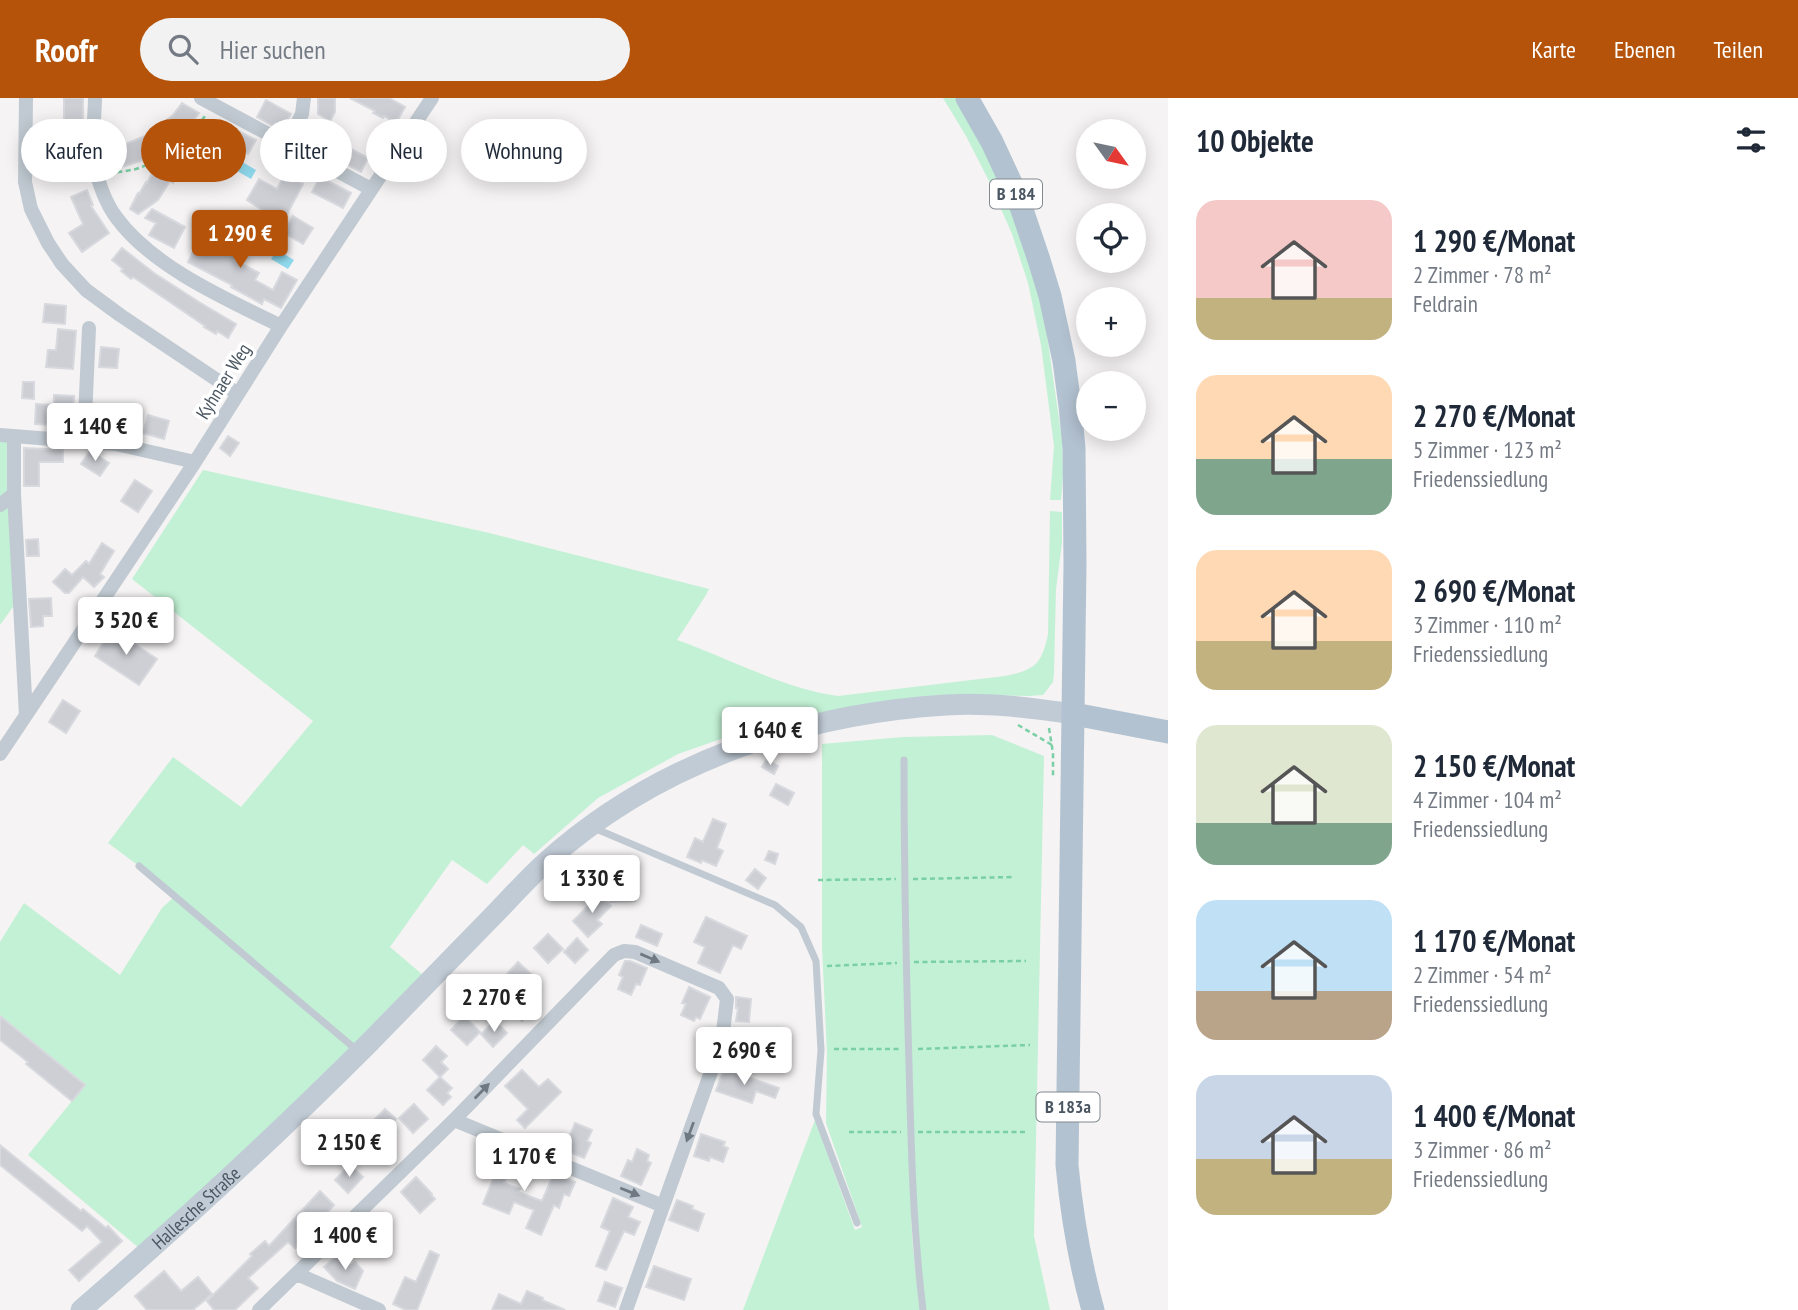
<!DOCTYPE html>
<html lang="de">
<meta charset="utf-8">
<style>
body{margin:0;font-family:"PT Sans Narrow",sans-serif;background:#f2f2f3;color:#1f2937;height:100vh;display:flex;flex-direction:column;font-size:26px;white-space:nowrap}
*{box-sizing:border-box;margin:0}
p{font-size:23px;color:#747a83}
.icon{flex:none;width:38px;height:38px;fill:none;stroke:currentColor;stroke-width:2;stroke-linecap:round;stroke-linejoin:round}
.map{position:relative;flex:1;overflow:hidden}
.side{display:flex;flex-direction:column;background:#fff;width:630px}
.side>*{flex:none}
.guide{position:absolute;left:21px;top:21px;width:665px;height:63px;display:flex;gap:14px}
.needle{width:46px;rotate:123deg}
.controls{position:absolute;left:1076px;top:21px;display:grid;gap:14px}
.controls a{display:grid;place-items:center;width:70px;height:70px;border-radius:50%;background:#fff;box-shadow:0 4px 18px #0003;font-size:35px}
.price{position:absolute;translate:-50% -60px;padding:0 16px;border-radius:7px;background:#fff;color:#222;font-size:23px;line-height:46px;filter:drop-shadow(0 2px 4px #0008)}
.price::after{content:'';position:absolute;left:50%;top:42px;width:21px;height:16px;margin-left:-10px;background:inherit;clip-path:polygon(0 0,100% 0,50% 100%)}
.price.current{background:#b45309;color:#fff}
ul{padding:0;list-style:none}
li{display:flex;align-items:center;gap:21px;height:175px;padding:0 28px}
li span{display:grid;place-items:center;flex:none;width:196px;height:140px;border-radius:21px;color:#555}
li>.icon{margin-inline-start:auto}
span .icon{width:84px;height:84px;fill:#fffc;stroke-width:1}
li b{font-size:30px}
h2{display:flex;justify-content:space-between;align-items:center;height:84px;padding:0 28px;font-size:30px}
.pill{padding:0 24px;border-radius:32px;background:#fff;box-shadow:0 4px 18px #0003;font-size:24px;line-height:63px}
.pill.current{background:#b45309;color:#fff}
header{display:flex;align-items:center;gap:42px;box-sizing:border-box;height:98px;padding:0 35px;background:#b45309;color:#fff}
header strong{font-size:33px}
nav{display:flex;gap:38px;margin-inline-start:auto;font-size:24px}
.search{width:490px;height:63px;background:#f2f2f3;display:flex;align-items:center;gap:18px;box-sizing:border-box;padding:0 24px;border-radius:38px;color:#747a83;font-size:26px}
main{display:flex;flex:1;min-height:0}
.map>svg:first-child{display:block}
.green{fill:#c3f1d5}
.water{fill:#90daee}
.building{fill:#cdcfd5;stroke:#d7d9de;stroke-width:2}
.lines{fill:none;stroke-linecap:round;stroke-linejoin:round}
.path{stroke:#7ad0a6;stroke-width:2.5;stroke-dasharray:5 3.5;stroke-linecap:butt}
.lane{stroke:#c1cad2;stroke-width:7}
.street{stroke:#c1cad2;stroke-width:14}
.secondary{stroke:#c1cbd6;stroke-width:21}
.primary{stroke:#b3c2d1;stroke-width:23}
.oneway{fill:#6e7983}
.labels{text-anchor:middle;stroke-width:7;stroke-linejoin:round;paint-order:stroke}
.shield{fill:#fff;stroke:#808990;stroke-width:2}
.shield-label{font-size:18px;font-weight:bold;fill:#4a5661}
.street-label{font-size:19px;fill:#4a5661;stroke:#fff}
</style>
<header>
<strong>Roofr</strong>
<div class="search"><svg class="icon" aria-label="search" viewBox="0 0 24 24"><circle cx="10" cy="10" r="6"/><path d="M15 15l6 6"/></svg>Hier suchen</div>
<nav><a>Karte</a><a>Ebenen</a><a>Teilen</a></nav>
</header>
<main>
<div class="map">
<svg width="1168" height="1212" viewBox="0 0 1168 1212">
<rect width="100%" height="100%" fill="#f5f3f3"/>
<path class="green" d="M943,0H957L985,50L1023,138L1045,223L1062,342L1063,377L1061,402H1050L1054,348L1041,247L1028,185L1012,136L989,83L966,38Z
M0,342L8,344L20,499L0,527Z
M203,372L485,434L709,491L706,497L677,542C728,560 785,591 838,598L1005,578C1035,572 1042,566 1048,536L1050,413L1062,414V445L1056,491L1054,575L1053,584L1043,597L1028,598L958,597L875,606L766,625L678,656L598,700L534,756L523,747L487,786L452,762L390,849L430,883L145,1155L28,1057L85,987L0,918V844L24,805L120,877L162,810L174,799L139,768L108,745L173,659L241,709L313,623L132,481Z
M992,637L1044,658L1034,1138L1050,1212H924L911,1119L913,1151L920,1212H743L815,1022L855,1132L862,1129L826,1025L827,955L822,849V646L903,639Z"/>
<path class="water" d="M237,61L256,72L251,81L232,70Z
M277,152L294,162L288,171L271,161Z"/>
<path class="building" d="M64,0H83V46L85,73L58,75L57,58H67L64,37Z
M318,0H335V14L330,23L318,16Z
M350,0H389L405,9L396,25L384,18L383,20L373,15L375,13Z
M266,2L291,16L283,30L275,25L273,28L257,19Z
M182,5L199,15L188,30L174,44L152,59L125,68L109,70L107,50L121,48L150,36L173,17Z
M228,28L256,42L248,56L232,48L235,43L223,36Z
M318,28L340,40L338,44L368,60L361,74L308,46L316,30L318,31Z
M161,59L180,72L173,85L170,83L158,102L138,116L130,111L138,95L139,96L146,84L147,85Z
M285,76L303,86L284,122L270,114L268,116L247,102L259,81L277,91Z
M320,79L351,95L343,110L312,94Z
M87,92L93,107L91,108L109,135L82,154L69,135L83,126L71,99Z
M152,111L185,129L174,150L149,137L156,125L145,120Z
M293,118L313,130L303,146L284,135Z
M234,124L250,133L234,162L259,175L255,182L273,192L282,174L297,182L281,210L264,201L262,206L231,189L232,187L188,164L197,146L216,157Z
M122,150L154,175L199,204L236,226L228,240L217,233L216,236L204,229L205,228L133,179L131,181L121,173L123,171L112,162Z
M45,206L66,208L65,226L43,224Z
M58,231L76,233L73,271L46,269L48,252H56Z
M101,249L119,251L117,270L99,269Z
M23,284H34V301L22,300Z
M54,297L74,298L72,328L35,326L36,306L54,307Z
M95,308L127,312L125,325L114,323L113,331L94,329Z
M148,317L169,323L164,341L143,335Z
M228,338L239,345L230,358L220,350Z
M24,350L63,352V364H39V388H24Z
M89,354H92L109,365L100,378L81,366Z
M135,382L152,393L138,414L121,403Z
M38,441L39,458H27L26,442Z
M102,445L114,453L100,476L104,479L94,489L83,479L69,495H65L53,484L65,471L72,477L86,463L89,466Z
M51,500L52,518H43V528L31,529L29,501Z
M112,531L157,561L139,587L95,558Z
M63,602L80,613L66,635L49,624Z
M767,661L778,668L774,676L762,669Z
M776,686L794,695L788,707L770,697Z
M713,721L726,726L717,750L723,753L716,768L702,762L701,765L687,759L695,740L703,744Z
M769,753L778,756L775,766L765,762Z
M755,771L766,780L758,791L746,782Z
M609,773L632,774V783H634L635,803L610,804Z
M597,794L611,808L597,822L602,826L588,839L573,823L593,803L590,801Z
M706,819L747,838L741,851L733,847L720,875L698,865L705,849L694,844Z
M641,827L662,836L657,848L636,839Z
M548,836L563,851L548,865L534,850Z
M577,840L588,852L575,865L564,854Z
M625,863H630L647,870L640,887L636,886L631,897L618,891L623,879L619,877Z
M518,864L531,876L518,890L505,878Z
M689,889L710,899L700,921L696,919L694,923L681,917L686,906L682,905Z
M523,894L535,907L530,912L532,914L522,923L508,909Z
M736,899L751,901L749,924L736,923L738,910H736Z
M0,918L85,987L72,1003L26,966L28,964L0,942Z
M464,918L480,934L467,947L451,932Z
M495,923L507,935L493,949L481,936Z
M436,948L447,958L441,964L448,971L440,979L423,962Z
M724,971L779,990L775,1000L756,993L752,1005L716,993Z
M522,972L539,989L548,981L561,994L525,1030L517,1022L528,1011L505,988Z
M440,979L452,990L447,995L451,999L443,1007L427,992Z
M414,1006L428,1021L413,1035L399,1020Z
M385,1011L396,1021L384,1033L373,1023Z
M575,1025L592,1032L587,1043L591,1045L584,1060L564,1052Z
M355,1030L365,1040L360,1045L368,1053L357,1063L339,1045Z
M701,1036L725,1044L723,1048L728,1050L723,1064L710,1059L709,1063L694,1058Z
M0,1047L81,1113L83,1111L106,1130L108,1128L122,1143L79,1183L69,1172L102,1144L87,1128L82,1133L0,1067Z
M497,1050L517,1058L504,1085L520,1091L518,1094L542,1103L554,1075L575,1084L569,1098L564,1096L559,1110L554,1107L541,1137L526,1130L534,1112L514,1104L509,1116L483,1106L493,1081L489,1079L494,1067L491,1065Z
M637,1051L649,1057L647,1063L651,1065L641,1087L621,1078L628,1062L632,1064Z
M537,1066L548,1071L545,1079L533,1073Z
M350,1067L363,1079L348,1095L335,1082Z
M416,1079L432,1096L431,1097L435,1101L420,1115L401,1094Z
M320,1093L334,1107L295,1150L288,1144L248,1180L258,1190L235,1212H214L207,1203L252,1158L250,1156L265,1143L269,1148Z
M613,1100L633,1109L628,1119L640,1124L634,1137L624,1133L606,1172L596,1168L610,1133L601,1129Z
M677,1102L693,1108L692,1111L704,1116L698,1133L669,1122Z
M430,1153L439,1157L417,1212H406L393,1206L405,1179L416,1184Z
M339,1156L350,1168L355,1164L363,1173L355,1191L337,1183L324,1169Z
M654,1168L691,1181L684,1202L646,1189Z
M164,1173L181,1193L198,1179L212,1196L193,1212H147L135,1198Z
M605,1184L622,1190L615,1209L598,1203Z
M527,1193L543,1200L542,1202L565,1212H492L499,1196L521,1206Z"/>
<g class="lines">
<path class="path" d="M109,76C117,74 127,73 136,71C164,62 187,41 205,18
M1018,627L1052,647
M1049,630L1053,655V679
M913,781L1015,779
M818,782L896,781
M914,864L1026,863
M827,868L897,865
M834,951H901
M918,951L1030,947
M849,1034H901
M918,1034H1027"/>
<path class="lane" d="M904,662C904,763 906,865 909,966C911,1048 913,1131 923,1212
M594,730L775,807L801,829L816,863L821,952L816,1016L857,1125
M139,768L359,954"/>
<path class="street" d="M26,0L25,84L31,111L48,145L62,166L86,192L120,217L238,296
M95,0C95,17 91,49 94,65C98,83 105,104 116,119C152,169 228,202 281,228
M201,0L371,91
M286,46L302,16L304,0
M0,337L116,346L195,364
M14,338V396L26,617
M84,343L89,230
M0,407L14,396
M0,656L195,364L281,228L432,0
M454,1022L663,1108
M297,1176L379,1212
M259,1212L454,1022L614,857L624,853L635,854L719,890L727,901L722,943L626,1212"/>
<path class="secondary" id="s1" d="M81,1212C179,1127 275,1039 367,947C407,906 446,866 486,825C506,805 525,783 546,764C656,665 800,616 946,607C988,604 1032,610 1074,616"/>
<path class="primary" d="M967,0L992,44L1018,100L1039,162L1050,198L1064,263L1070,308L1074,350L1075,466L1067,1067C1072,1119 1079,1162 1093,1212
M1074,616L1168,634"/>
</g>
<defs><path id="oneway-solid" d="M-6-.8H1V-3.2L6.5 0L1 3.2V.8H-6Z" transform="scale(1.75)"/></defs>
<g class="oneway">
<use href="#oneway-solid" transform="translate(650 860) rotate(23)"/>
<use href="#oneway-solid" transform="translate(482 993) rotate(-46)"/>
<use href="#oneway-solid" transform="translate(690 1034) rotate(110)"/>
<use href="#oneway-solid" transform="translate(630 1094) rotate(22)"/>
</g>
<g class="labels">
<g class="shield">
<rect x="990" y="81.5" width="52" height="29" rx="5"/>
<rect x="1036.5" y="994.5" width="63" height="29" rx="5"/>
</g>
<g class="shield-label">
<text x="1016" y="102">B 184</text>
<text x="1068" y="1015">B 183a</text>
</g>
<g class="street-label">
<text transform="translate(223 283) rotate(-58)" y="7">Kyhnaer Weg</text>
<text dy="7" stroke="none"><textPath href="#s1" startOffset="154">Hallesche Straße</textPath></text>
</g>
</g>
</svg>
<div class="controls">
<a><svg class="needle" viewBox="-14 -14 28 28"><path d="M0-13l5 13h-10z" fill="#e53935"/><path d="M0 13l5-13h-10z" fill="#747a83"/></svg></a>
<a><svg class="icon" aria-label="locate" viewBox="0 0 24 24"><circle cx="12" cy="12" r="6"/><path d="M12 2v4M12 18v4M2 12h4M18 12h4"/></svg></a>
<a>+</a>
<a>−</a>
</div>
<b class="price current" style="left:240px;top:172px">1 290 €</b>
<b class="price" style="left:95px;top:365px">1 140 €</b>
<b class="price" style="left:126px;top:559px">3 520 €</b>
<b class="price" style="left:770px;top:669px">1 640 €</b>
<b class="price" style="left:592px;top:817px">1 330 €</b>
<b class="price" style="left:494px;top:936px">2 270 €</b>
<b class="price" style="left:744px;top:989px">2 690 €</b>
<b class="price" style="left:349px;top:1081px">2 150 €</b>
<b class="price" style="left:524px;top:1095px">1 170 €</b>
<b class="price" style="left:345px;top:1174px">1 400 €</b>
<div class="guide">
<a class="pill">Kaufen</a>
<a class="pill current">Mieten</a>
<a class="pill">Filter</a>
<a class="pill">Neu</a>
<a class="pill">Wohnung</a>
</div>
</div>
<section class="side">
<h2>10 Objekte<svg class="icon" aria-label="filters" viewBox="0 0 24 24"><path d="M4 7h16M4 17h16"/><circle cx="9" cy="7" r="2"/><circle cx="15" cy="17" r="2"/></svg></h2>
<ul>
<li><span style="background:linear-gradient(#f6c9c9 70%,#c2b280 0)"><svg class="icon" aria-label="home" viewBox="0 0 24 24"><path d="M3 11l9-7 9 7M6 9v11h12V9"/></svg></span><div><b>1 290 €/Monat</b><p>2 Zimmer · 78 m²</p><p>Feldrain</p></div></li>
<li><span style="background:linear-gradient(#ffd9b3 60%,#7fa58c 0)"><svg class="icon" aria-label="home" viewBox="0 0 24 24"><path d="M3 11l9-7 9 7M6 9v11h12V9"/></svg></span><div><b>2 270 €/Monat</b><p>5 Zimmer · 123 m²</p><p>Friedenssiedlung</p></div></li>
<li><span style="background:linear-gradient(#ffd9b3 65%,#c2b280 0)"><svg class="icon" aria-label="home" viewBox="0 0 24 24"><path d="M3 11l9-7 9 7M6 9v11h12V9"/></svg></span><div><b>2 690 €/Monat</b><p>3 Zimmer · 110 m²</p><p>Friedenssiedlung</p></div></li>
<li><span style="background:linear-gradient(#dfe7d0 70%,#7fa58c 0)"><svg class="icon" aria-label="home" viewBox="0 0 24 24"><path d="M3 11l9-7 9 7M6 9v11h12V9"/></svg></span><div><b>2 150 €/Monat</b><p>4 Zimmer · 104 m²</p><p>Friedenssiedlung</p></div></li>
<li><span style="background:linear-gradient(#bfe0f5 65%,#b9a48a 0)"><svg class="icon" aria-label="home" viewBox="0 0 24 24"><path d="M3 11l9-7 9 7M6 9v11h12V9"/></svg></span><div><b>1 170 €/Monat</b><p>2 Zimmer · 54 m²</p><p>Friedenssiedlung</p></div></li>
<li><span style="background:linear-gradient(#c9d6e8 60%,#c2b280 0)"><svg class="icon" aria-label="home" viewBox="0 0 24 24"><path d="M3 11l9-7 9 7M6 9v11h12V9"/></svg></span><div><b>1 400 €/Monat</b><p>3 Zimmer · 86 m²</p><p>Friedenssiedlung</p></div></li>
</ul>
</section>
</main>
